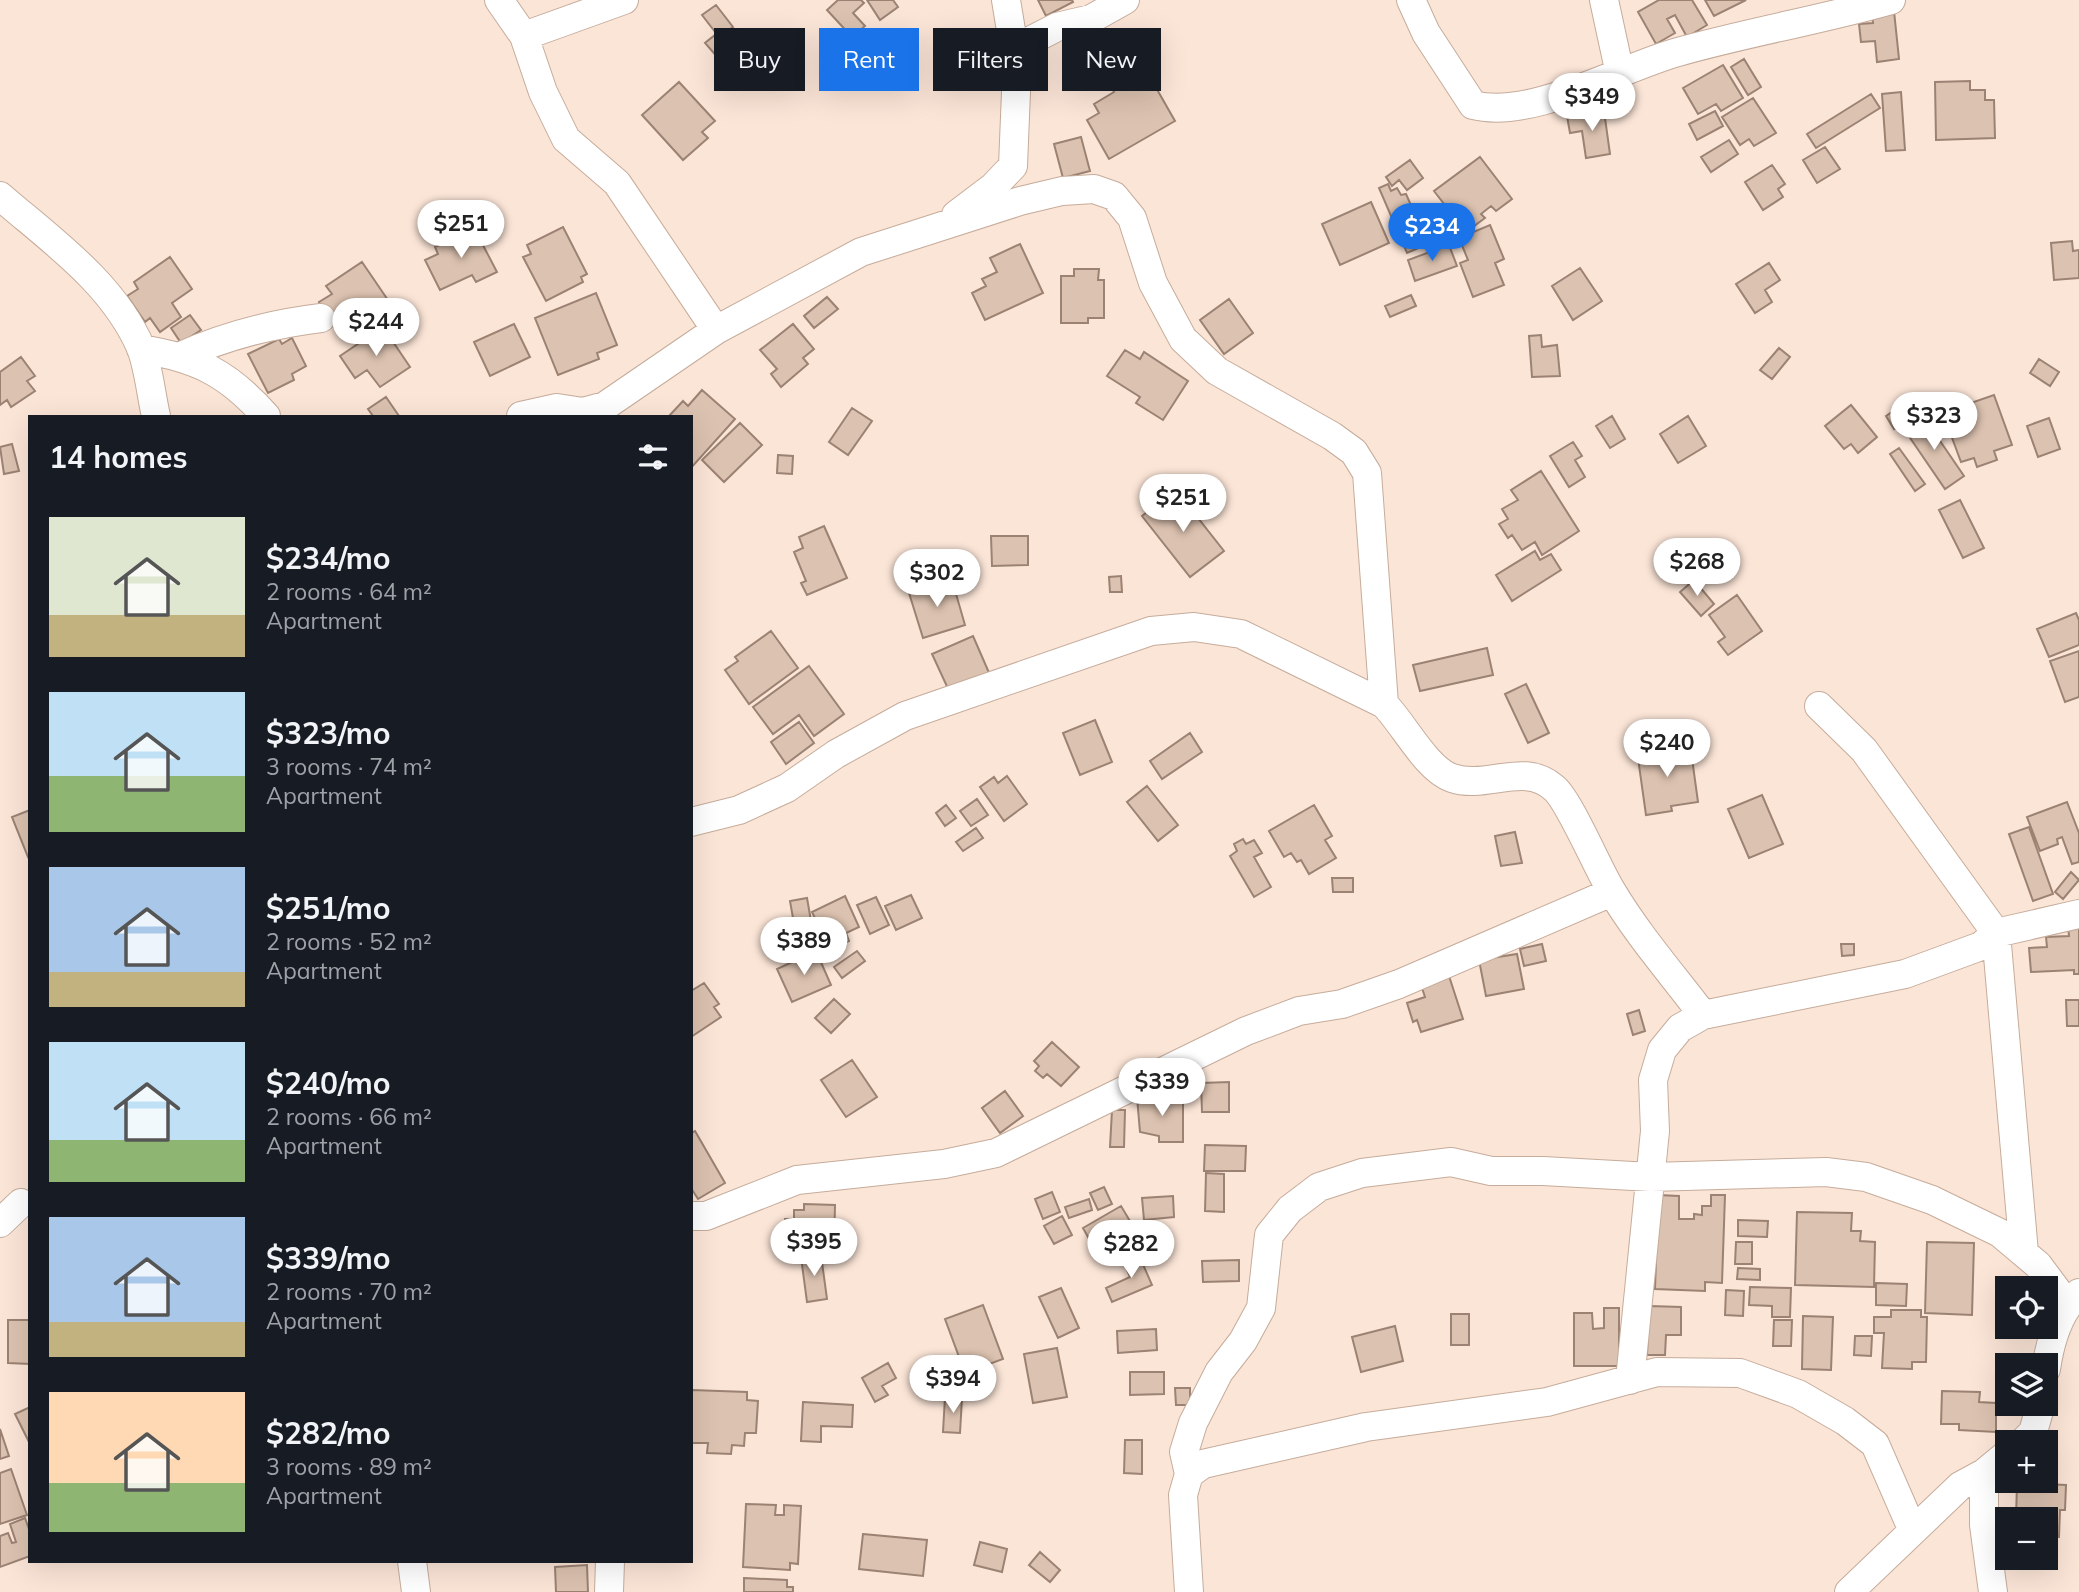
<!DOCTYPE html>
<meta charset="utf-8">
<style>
body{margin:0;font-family:Mulish,sans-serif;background:#242831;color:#f1f3f6;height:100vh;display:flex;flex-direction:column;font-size:26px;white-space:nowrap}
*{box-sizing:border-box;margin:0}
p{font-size:23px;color:#9ea1a6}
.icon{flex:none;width:38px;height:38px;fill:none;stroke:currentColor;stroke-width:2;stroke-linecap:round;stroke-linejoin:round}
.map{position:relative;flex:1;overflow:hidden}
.details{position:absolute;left:28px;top:415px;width:665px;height:1148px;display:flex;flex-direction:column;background:#171b24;border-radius:0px;box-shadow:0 7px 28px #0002}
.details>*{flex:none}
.hud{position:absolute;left:714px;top:28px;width:665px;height:63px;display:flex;gap:14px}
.fabs{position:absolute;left:1995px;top:1276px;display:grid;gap:14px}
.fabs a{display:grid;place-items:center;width:63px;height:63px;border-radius:0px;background:#171b24;box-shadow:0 7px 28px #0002;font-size:35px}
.price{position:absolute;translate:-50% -60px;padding:0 16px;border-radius:24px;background:#fff;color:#222;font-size:23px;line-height:46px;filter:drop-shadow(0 2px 4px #0008)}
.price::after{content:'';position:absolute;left:50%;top:42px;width:21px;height:16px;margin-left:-10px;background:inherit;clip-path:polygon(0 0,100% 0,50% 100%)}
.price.selected{background:#1a73e8;color:#fff}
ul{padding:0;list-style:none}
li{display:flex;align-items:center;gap:21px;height:175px;padding:0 21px}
li span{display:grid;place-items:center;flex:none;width:196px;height:140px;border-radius:0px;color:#555}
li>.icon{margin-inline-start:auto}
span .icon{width:84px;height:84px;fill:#fffc;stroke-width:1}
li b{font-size:30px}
h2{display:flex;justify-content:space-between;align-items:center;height:84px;padding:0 21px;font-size:30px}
.tag{padding:0 24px;border-radius:0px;background:#171b24;box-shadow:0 7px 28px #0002;font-size:24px;line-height:63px}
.tag.selected{background:#1a73e8;color:#fff}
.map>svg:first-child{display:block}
.building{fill:#dcc2b0;stroke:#9b8272;stroke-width:2}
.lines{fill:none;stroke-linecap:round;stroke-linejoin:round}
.street-casing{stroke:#c6ac9b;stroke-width:30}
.street{stroke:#fff;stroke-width:28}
</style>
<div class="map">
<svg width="2079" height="1592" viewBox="0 0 2079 1592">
<rect width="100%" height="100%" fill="#fbe5d7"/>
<path class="building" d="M838,0H861L864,3L853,13L865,26L852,37L827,10Z
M867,0H893L898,7L880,20Z
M1038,0H1072L1073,2L1046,16Z
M1659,0H1692L1707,25L1687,37L1675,15L1667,19L1675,33L1656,44L1638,12Z
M1705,0H1746L1714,16Z
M716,5L733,27L719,37L702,15Z
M1894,11L1899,59L1877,62L1875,41L1861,42L1859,24L1873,23L1872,13Z
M733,31L740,40L719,59L705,43L715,35L721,42Z
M1139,58L1175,121L1109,159L1087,120L1099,113L1094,104L1114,92L1105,77Z
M1744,59L1761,87L1748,95L1731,67Z
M1723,65L1743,98L1721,111L1716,104L1698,114L1683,88Z
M1970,81V90H1985V100H1994L1995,138L1936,140L1935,82Z
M679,82L715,121L702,132L708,138L683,160L642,115Z
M1901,92L1905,150L1886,151L1882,94Z
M1871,94L1880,108L1816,148L1807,134Z
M1753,98L1776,133L1754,146L1749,139L1740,145L1722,117Z
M1604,111L1610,154L1586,158L1582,131L1570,133L1567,116Z
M1715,111L1723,126L1697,140L1689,124Z
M1081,137L1090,171L1063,178L1054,144Z
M1729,140L1738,154L1711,172L1701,157Z
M1825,147L1840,169L1817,183L1803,160Z
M1480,157L1512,199L1496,211L1491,206L1481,214L1485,218L1466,232L1434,191Z
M1410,160L1423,178L1407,190L1399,180L1392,186L1386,177Z
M1772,165L1785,184L1778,189L1783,197L1763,210L1745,182Z
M1388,184L1391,191L1397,188L1401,195L1406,194L1428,244L1407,253L1379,188Z
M1371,202L1389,243L1340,265L1322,224Z
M1490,225L1504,259L1495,263L1504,285L1473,297L1460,263L1468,260L1459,238Z
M563,227L587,274L581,277L583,282L546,301L523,257L531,254L527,245Z
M474,228L497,272L476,282L472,275L440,290L425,260L438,254L435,247Z
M2072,241L2073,251L2079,250V278L2054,280L2051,243Z
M1020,244L1043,293L985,320L972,293L986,286L982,279L997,272L990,258Z
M1449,245L1457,266L1415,281L1408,260Z
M170,257L192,289L172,303L181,317L160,332L150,318L145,322L127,296L138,289L134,282Z
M362,262L392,306L343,339L319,302L332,294L326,286Z
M1769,263L1780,280L1765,290L1772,302L1755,313L1736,284Z
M1580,268L1602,301L1573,320L1552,286Z
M1074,269H1099L1098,280H1104V318H1088V323H1061V276H1074Z
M596,293L617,345L597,353L599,359L558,375L535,318Z
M1411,295L1416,306L1390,317L1385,306Z
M827,297L838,309L814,328L804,316Z
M1229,299L1253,333L1224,354L1200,320Z
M190,315L201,330L181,343L171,328Z
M514,324L530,357L490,376L474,342Z
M793,324L814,349L803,358L808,364L781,387L771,374L777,369L760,350Z
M383,327L410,367L380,387L367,370L355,378L340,356Z
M1541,335L1542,347L1557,345L1560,376L1532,377L1529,336Z
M292,338L306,366L292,374L294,380L268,393L248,354L279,339L282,344Z
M1779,348L1790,357L1772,379L1760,370Z
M1125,350L1140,359L1144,352L1188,381L1163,420L1136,403L1140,397L1107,376Z
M21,357L35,376L27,381L35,391L11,407L7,400L0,405V372Z
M2039,359L2059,372L2050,386L2030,373Z
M702,390L735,419L691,468V416H669L683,401L688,406Z
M1994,395L2012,445L1994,451L1997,460L1977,467L1974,458L1961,462L1948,427L1964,422L1959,407Z
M386,397L399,416H373L368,409Z
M1851,405L1877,437L1858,453L1851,444L1844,449L1825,426Z
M852,408L872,421L848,455L829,442Z
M1898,408L1907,421L1894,429L1886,416Z
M1612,416L1625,439L1610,448L1596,426Z
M1688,416L1706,446L1678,463L1660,434Z
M1923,416L1964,476L1945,489L1904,429Z
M2049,418L2060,449L2038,457L2027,426Z
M740,423L762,445L724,482L702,460Z
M1573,442L1582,456L1575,460L1585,477L1569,487L1550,456Z
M12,444L19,471L4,474L0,447Z
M1899,448L1925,484L1915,491L1890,454Z
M778,455L793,456L792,474L777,473Z
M1541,471L1579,531L1542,555L1535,542L1522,550L1512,535L1508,538L1499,524L1508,519L1502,509L1518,500L1511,490Z
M1176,490L1224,551L1190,577L1142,516Z
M1960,500L1984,548L1963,558L1939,510Z
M824,526L847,578L807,595L801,583L806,581L794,552L803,548L799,537Z
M991,536H1028V565L992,566Z
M1535,551L1540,560L1551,554L1561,570L1512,601L1496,575Z
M1121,576L1122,592H1110L1109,577Z
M952,580L965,625L923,638L909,593Z
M1694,580L1714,604L1701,616L1680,592Z
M1737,595L1762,631L1728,655L1718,642L1725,637L1709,615Z
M2076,613L2079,620V645L2049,657L2037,629Z
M771,631L798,668L749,704L725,670L738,661L735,657Z
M973,636L990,675L950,693L932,654Z
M1487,648L1493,675L1420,691L1413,665Z
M2079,651V697L2065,702L2050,661Z
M809,666L844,714L814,736L799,715L773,734L753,707Z
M1526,684L1549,733L1528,743L1505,694Z
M1095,720L1112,762L1080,775L1063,733Z
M799,722L814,743L786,764L771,742Z
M1190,733L1202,752L1162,779L1150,761Z
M1672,746L1673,754L1691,751L1698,802L1671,806L1672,811L1646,815L1637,751Z
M1007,776L1027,804L1004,821L980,787L994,777L998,783Z
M1147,786L1178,825L1158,841L1127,802Z
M1762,795L1783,844L1749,858L1728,809Z
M977,799L988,815L971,826L960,811Z
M2067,802L2079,833V862L2072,864L2062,837L2057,839L2058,844L2040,851L2027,817Z
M946,805L956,818L945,826L936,813Z
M1314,805L1332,836L1325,840L1336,858L1309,874L1301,860L1297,862L1291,853L1284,857L1269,831Z
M30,810V856L28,857L12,817Z
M2029,827L2053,894L2033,901L2009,834Z
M976,828L983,838L963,851L956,842Z
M1515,832L1522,863L1501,866L1495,836Z
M1243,839L1246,844L1254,840L1262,853L1254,857L1271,887L1254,897L1230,856L1237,851L1234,844Z
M2071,872L2079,880L2063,899L2055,892Z
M1332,878H1353V892H1333Z
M911,895L922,918L896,930L885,906Z
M845,896L859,927L846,933L849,941L830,950L812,912Z
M876,897L889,925L870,934L857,905Z
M807,898L814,938L797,941L790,901Z
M2079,925V974H2074V970L2031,972L2029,948L2047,947L2046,937L2069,936L2068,926Z
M1542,944L1546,961L1524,966L1520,949Z
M1841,944H1854V955L1842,956Z
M816,951L831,985L792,1002L777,969Z
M857,951L865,961L842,978L834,967Z
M1517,954L1524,989L1486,996L1479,960Z
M1449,976L1463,1019L1421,1032L1417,1020L1413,1022L1407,1003L1425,997L1421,985Z
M704,983L719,1004L714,1007L721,1017L691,1037V991Z
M834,999L850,1014L831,1033L815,1018Z
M2066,1000H2079V1026H2067Z
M1639,1010L1645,1031L1633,1035L1627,1014Z
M1052,1042L1079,1067L1061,1086L1047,1074L1043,1078L1035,1071L1039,1066L1034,1061Z
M852,1060L877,1097L846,1117L821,1080Z
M1229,1082V1112H1202L1201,1083Z
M1005,1091L1023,1116L1000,1133L982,1108Z
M1137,1097L1183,1098V1142H1159V1136L1140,1132Z
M1112,1110H1125L1124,1147H1110Z
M695,1131L725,1183L698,1199L691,1188V1133Z
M1205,1145L1246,1146L1245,1171H1204Z
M1206,1173L1224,1174V1212L1205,1211Z
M1104,1187L1112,1204L1098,1210L1090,1193Z
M1052,1192L1060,1212L1043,1219L1035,1199Z
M1658,1195L1679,1196V1219H1694V1214L1702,1215V1206H1711V1195H1725L1722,1283L1705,1282V1291L1655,1289Z
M1173,1196L1174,1217L1144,1220L1142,1198Z
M1089,1199L1092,1210L1069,1218L1065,1207Z
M804,1204L835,1205L834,1247L784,1246L785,1219H794V1210H804Z
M1121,1206L1143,1243L1121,1255L1110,1236L1093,1246L1083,1228Z
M1797,1212L1852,1213L1851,1231H1861L1860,1241L1875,1242L1874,1287L1795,1285Z
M1062,1216L1072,1235L1054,1244L1044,1226Z
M1738,1220L1768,1221L1767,1237L1738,1236Z
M1736,1242H1752V1264H1735Z
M1927,1242L1974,1243L1972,1315L1925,1313Z
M1138,1253L1152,1285L1112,1302L1106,1288L1130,1277L1123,1260Z
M821,1255L827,1299L807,1302L801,1257Z
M1239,1260V1281L1203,1282L1202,1261Z
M1738,1268L1760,1269V1280L1737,1279Z
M1876,1283L1907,1284L1906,1306L1876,1305Z
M1750,1287L1791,1288L1790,1317H1772V1306L1749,1305Z
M1061,1288L1079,1328L1058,1338L1039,1297Z
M1726,1290L1744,1291L1743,1316L1725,1315Z
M983,1305L1003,1359L965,1373L945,1319Z
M1649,1306L1681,1307V1335H1666L1665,1355H1647Z
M1604,1308H1619V1366H1574V1313H1592L1593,1329L1604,1328Z
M1891,1310H1921V1317H1927L1926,1362H1912V1369L1882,1368L1884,1333H1874V1317H1891Z
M1451,1314H1469V1345H1451Z
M1803,1316L1833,1317L1831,1370L1802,1369Z
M8,1320H30V1364L8,1363Z
M1774,1320H1792L1791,1346H1773Z
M1395,1326L1403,1361L1361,1372L1352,1337Z
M1156,1329L1157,1350L1118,1353L1117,1331Z
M1855,1336H1872L1871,1356L1854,1355Z
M1057,1348L1067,1397L1033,1403L1024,1354Z
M888,1363L896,1378L882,1386L888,1395L875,1402L862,1378Z
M1130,1372H1164V1394L1130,1395Z
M1175,1388H1190V1405H1176Z
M692,1390L747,1392V1400L758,1401L756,1433H745L744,1446L732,1445L731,1454L707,1453L708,1443H691Z
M1942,1391L1980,1392L1979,1402L1996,1403V1432L1959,1430V1424H1941Z
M945,1397L962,1398L960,1433L943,1432Z
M803,1402L853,1405L852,1427L821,1426V1442L801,1441Z
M30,1407V1444L15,1414Z
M0,1429L9,1456L0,1459Z
M1125,1440H1142V1474L1124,1473Z
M11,1469L27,1515L0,1524V1473Z
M2017,1483L2066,1485L2065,1510H2060L2059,1537L2046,1536V1519H2016Z
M746,1504L776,1505L775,1515H784V1505L801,1506L798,1564L790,1563V1570L743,1567Z
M25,1518L30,1532V1556L0,1567V1536L8,1533L12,1543L16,1542L10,1524Z
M863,1534L927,1540L923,1576L859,1569Z
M980,1542L1007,1549L1002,1572L974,1565Z
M1040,1552L1060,1570L1050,1582L1029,1565Z
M587,1565L588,1592H556L555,1567Z
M744,1578L787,1580V1587H793V1592H744Z"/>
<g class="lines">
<defs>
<path id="street" d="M499,0L524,36L543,92L566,139L617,183L716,330
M1411,0L1426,33L1473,105C1532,120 1620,68 1678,52C1748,32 1821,20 1891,0
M1604,0L1620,74
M524,36L624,0
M1016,48L1057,27L1091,19L1125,0
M0,196C52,241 113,283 141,348C149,369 151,395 156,416
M956,215L993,187L1013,166L1017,67L1006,0
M141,349C197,358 228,373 266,416
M181,356C227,335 271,324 321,318
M521,416L557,408L583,412L605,406L716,330L861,252L1020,201L1062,191L1094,189L1114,196L1132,218L1153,283L1183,339L1217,371L1332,436L1354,452L1367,473L1384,704
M1819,706L1864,750L1996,933L2024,1253
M691,822L739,810L787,788L836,754L905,716L1151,631L1194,627L1241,634L1384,704C1404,724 1426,769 1452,778C1487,790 1524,761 1554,788C1569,800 1598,869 1611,890C1637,934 1672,974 1703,1015
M691,1216H706L797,1180L944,1164L996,1153L1246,1031L1299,1011L1342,1004L1399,984L1612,892
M0,1223L21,1203
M2046,1369C2050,1342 2058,1312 2079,1293
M1630,1380L1655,1131L1653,1080L1662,1050L1680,1028L1703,1015L1905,974L1981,946L1996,933L2079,914
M2023,1442L2033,1432L2041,1404
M1189,1474L1184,1452L1193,1423L1219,1372L1243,1341L1261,1308L1269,1235L1290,1209L1319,1187L1362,1173L1451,1162L1491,1171H1543L1651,1177L1826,1172L1866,1177L1932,1200L2000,1233L2038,1265L2067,1304
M412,1561L416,1592
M609,1592L610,1561
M1189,1592L1183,1495L1189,1474L1203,1464L1366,1427L1547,1402L1657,1372L1740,1373L1798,1394L1845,1421L1875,1444L1913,1531
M1849,1592L1960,1486L1984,1473
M1993,1592L1984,1525V1473L2007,1454"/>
</defs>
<use href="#street" class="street-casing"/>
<use href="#street" class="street"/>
</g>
</svg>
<div class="fabs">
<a><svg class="icon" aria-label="locate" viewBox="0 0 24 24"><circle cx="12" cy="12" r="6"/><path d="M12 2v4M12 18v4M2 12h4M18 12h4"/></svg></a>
<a><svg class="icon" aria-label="layers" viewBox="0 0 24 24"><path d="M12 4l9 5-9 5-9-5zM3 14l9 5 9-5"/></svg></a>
<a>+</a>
<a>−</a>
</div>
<b class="price" style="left:1592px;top:133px">$349</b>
<b class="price" style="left:461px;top:260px">$251</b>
<b class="price selected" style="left:1432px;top:263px">$234</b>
<b class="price" style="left:376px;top:358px">$244</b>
<b class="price" style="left:1934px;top:452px">$323</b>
<b class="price" style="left:1183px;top:534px">$251</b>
<b class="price" style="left:1697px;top:598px">$268</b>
<b class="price" style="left:937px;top:609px">$302</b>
<b class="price" style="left:1667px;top:779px">$240</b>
<b class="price" style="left:804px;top:977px">$389</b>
<b class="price" style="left:1162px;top:1118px">$339</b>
<b class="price" style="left:814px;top:1278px">$395</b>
<b class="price" style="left:1131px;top:1280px">$282</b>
<b class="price" style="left:953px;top:1415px">$394</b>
<div class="hud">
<a class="tag">Buy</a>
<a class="tag selected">Rent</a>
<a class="tag">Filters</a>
<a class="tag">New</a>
</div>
<section class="details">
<h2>14 homes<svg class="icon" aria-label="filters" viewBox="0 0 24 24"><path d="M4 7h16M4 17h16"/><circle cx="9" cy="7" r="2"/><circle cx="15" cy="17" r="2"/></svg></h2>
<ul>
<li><span style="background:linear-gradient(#dfe7d0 70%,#c2b280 0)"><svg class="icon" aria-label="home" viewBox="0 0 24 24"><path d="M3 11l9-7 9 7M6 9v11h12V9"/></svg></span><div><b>$234/mo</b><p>2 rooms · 64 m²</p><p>Apartment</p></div></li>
<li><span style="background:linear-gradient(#bfe0f5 60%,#8fb573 0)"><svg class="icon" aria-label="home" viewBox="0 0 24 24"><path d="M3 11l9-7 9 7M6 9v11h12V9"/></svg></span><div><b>$323/mo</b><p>3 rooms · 74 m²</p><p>Apartment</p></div></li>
<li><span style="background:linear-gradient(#a9c7e8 75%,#c2b280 0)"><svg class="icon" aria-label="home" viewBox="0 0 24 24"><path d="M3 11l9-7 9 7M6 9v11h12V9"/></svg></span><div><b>$251/mo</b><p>2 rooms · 52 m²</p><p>Apartment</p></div></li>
<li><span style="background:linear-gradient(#bfe0f5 70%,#8fb573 0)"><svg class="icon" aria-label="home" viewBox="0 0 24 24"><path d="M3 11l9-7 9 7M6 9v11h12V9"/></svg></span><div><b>$240/mo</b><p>2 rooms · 66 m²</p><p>Apartment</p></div></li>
<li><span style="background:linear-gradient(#a9c7e8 75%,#c2b280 0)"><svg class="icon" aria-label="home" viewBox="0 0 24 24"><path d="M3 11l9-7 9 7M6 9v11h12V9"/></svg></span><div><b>$339/mo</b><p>2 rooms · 70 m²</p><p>Apartment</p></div></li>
<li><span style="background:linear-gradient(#ffd9b3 65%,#8fb573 0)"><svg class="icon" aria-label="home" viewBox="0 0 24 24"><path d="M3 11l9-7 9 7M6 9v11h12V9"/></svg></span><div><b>$282/mo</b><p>3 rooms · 89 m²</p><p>Apartment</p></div></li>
</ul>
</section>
</div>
